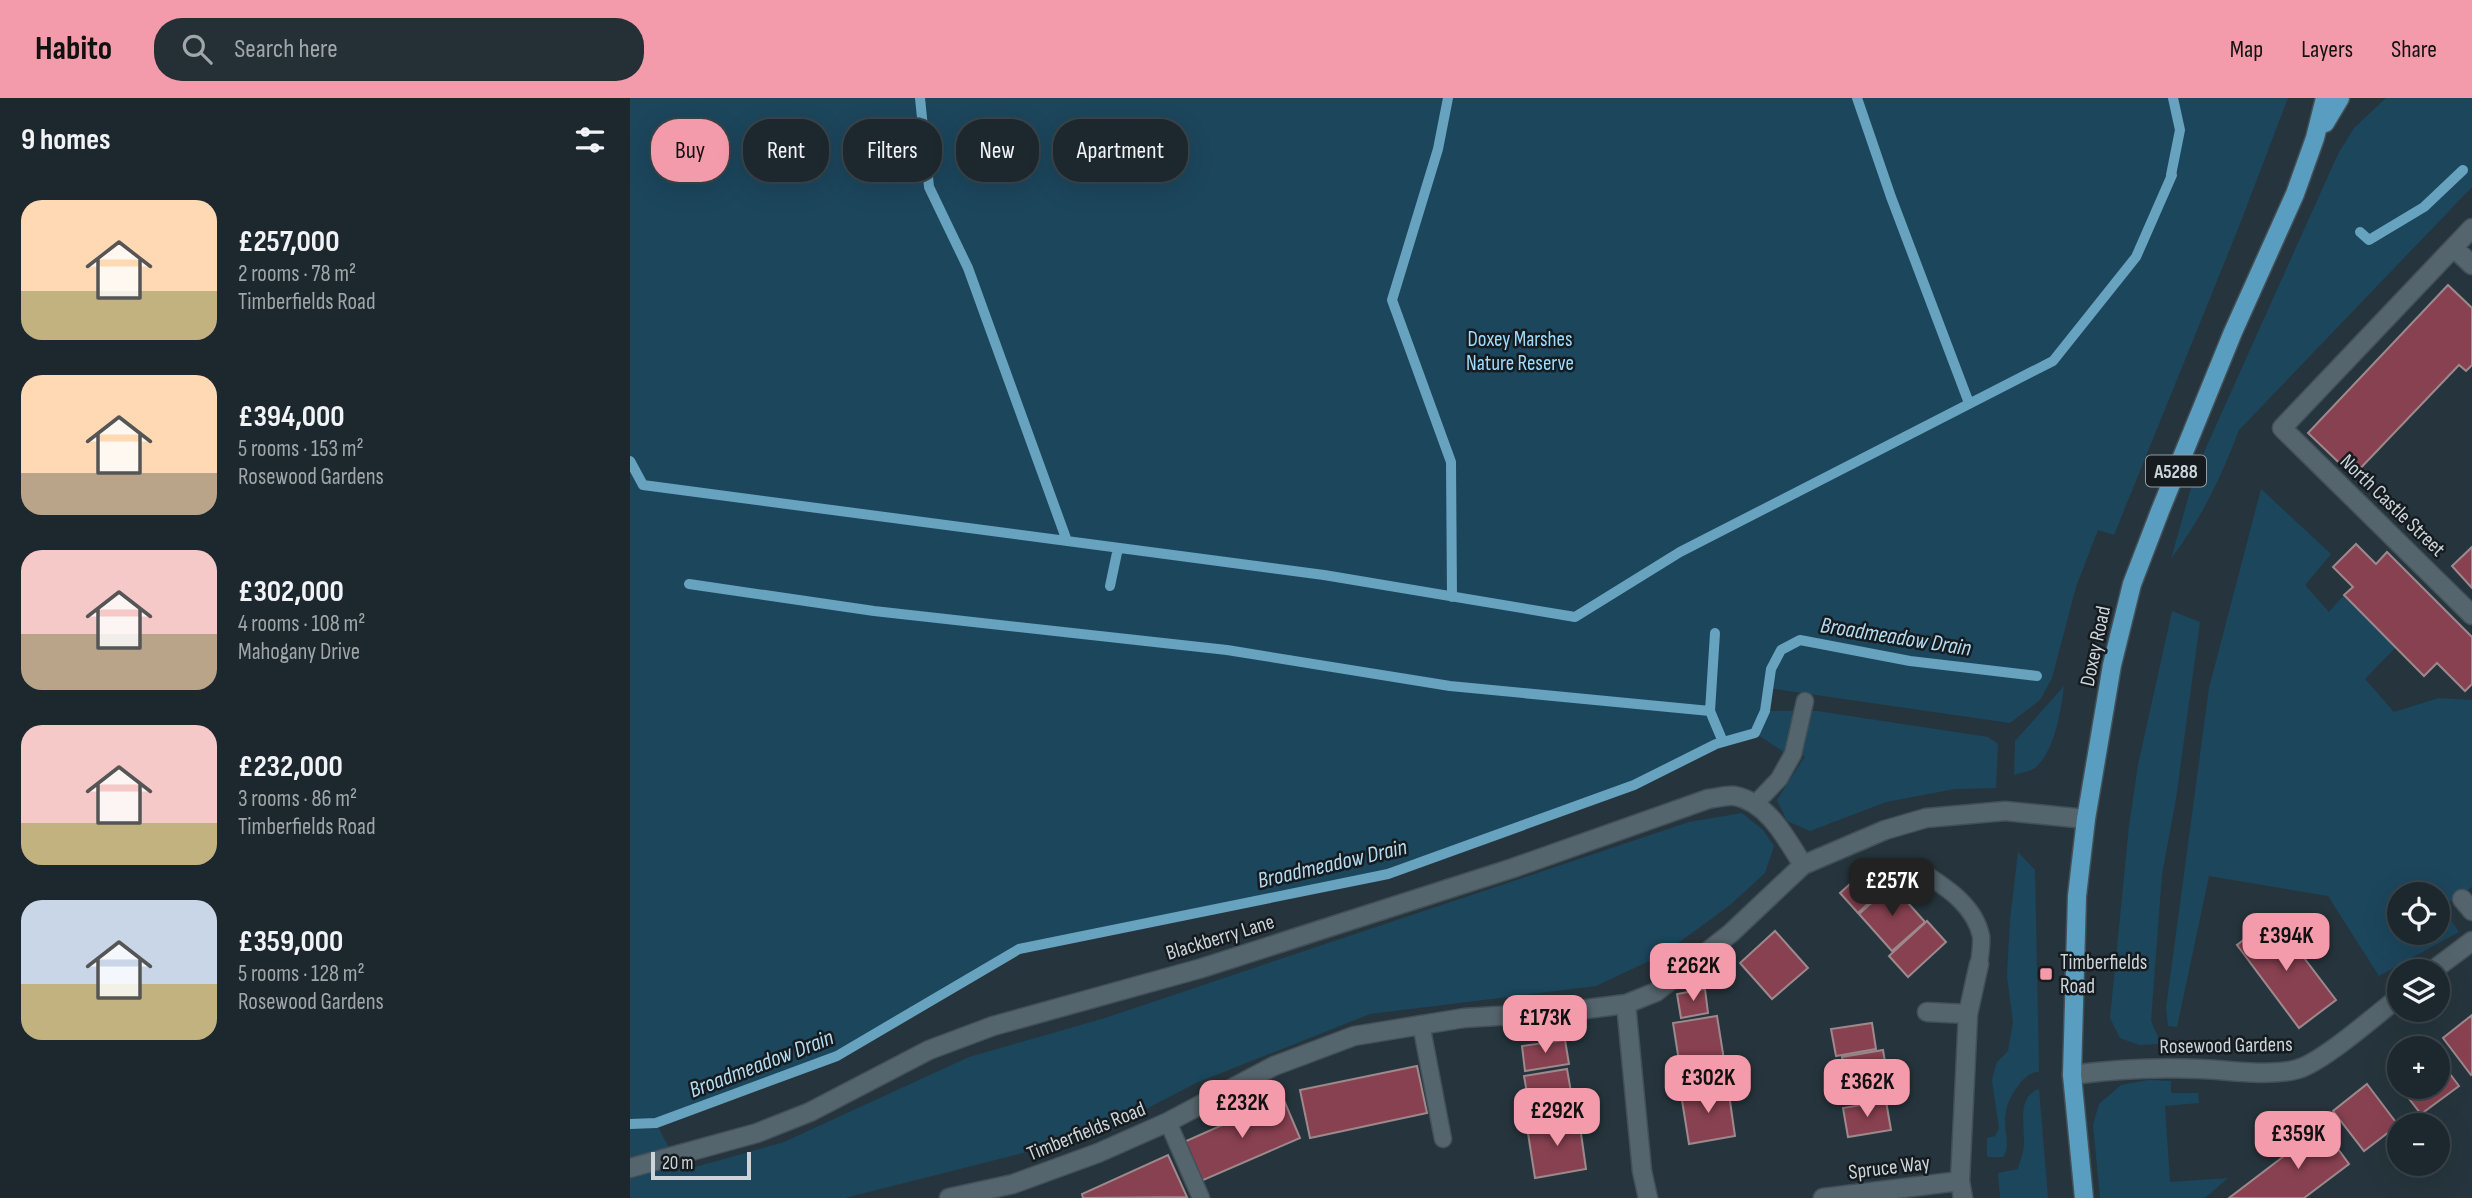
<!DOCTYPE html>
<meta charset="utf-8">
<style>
body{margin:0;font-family:"Sofia Sans Condensed",sans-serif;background:#253036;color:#f1f3f6;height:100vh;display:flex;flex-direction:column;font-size:26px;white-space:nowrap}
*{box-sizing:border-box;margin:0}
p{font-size:23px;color:#a0a6aa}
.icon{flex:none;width:38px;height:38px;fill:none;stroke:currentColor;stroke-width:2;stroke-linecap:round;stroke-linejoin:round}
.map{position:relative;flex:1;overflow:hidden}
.side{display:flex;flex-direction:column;background:#1c282e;width:630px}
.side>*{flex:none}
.banner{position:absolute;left:21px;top:21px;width:665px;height:63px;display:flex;gap:14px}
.buttons{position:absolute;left:1757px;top:784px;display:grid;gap:14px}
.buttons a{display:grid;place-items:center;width:63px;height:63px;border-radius:50%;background:#1c282e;box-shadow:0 7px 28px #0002,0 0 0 2px #3a444a;font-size:35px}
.scale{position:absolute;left:21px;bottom:18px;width:100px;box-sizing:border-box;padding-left:7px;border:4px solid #cbd4d9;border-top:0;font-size:19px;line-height:24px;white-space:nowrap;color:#cbd4d9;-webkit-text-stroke:5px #151b1f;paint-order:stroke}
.price{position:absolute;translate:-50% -60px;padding:0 16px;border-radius:14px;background:#f39aab;color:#111;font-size:23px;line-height:46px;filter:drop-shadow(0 2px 4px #0008)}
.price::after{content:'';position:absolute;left:50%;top:42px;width:21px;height:16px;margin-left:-10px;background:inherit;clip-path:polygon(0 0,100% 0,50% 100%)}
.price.selected{background:#222;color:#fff}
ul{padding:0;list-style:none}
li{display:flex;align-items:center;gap:21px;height:175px;padding:0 21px}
li span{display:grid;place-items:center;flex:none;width:196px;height:140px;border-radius:21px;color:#555}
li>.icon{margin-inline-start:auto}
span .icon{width:84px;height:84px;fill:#fffc;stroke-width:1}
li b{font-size:30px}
h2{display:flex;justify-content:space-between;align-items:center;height:84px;padding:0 21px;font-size:30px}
.pill{padding:0 24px;border-radius:28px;background:#1c282e;box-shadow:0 7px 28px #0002,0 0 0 2px #3a444a;font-size:24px;line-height:63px}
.pill.selected{background:#f39aab;color:#111}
header{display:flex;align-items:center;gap:42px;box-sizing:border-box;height:98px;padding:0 35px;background:#f39aab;color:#111}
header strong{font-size:33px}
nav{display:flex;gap:38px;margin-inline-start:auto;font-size:24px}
.search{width:490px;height:63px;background:#253036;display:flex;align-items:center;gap:18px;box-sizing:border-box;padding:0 24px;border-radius:28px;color:#a0a6aa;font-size:26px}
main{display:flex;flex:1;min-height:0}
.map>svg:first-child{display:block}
.green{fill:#1c465c;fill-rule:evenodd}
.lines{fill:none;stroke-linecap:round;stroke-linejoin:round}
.stream{stroke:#67a2bf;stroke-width:10}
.building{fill:#884151;stroke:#9d898c;stroke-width:2}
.service-casing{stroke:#435057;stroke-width:19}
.minor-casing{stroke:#435057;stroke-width:21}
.primary-casing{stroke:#435057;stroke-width:21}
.service{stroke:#55656e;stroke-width:16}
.minor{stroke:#55656e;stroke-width:18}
.primary{stroke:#599ec1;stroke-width:18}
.poi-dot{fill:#f39aab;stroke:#151b1f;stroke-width:2.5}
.labels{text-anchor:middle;stroke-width:5;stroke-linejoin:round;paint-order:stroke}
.shield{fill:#151b1f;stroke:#949ca1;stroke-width:2}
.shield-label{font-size:19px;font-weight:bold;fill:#cbd4d9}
.park-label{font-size:21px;fill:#9fdcfd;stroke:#151b1f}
.street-label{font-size:21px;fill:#cbd4d9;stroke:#151b1f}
.poi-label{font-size:21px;fill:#cbd4d9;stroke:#151b1f;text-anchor:start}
.water-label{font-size:23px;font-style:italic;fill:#b4dbf1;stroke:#151b1f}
</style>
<header>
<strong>Habito</strong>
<div class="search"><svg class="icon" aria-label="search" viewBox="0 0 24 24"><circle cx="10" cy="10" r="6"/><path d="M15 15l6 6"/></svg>Search here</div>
<nav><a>Map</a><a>Layers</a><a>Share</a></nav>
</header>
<main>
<section class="side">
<h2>9 homes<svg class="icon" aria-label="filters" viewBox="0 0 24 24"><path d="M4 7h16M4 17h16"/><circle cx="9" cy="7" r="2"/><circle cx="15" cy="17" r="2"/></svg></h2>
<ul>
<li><span style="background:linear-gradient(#ffd9b3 65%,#c2b280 0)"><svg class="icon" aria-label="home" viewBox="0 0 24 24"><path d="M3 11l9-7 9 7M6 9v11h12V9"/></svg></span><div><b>£257,000</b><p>2 rooms · 78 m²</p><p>Timberfields Road</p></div></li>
<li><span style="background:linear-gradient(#ffd9b3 70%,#b9a48a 0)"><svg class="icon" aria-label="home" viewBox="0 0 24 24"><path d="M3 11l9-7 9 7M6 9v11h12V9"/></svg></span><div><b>£394,000</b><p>5 rooms · 153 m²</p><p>Rosewood Gardens</p></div></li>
<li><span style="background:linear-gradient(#f6c9c9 60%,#b9a48a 0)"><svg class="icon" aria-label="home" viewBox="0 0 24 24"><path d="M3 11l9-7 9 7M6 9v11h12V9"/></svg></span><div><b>£302,000</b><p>4 rooms · 108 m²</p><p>Mahogany Drive</p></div></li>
<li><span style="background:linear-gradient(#f6c9c9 70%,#c2b280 0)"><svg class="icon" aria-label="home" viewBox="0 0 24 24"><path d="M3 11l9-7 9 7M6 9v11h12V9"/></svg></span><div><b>£232,000</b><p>3 rooms · 86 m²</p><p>Timberfields Road</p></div></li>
<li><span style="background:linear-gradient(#c9d6e8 60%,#c2b280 0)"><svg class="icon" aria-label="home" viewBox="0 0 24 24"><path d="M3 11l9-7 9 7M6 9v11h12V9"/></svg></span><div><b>£359,000</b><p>5 rooms · 128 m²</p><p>Rosewood Gardens</p></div></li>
</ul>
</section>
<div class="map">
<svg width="1842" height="1100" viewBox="0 0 1842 1100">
<rect width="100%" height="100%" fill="#26353d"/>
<path class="green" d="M0,0H1658L1608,131L1484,437L1468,432L1446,489L1422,580L1410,602L1380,625L1138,590L1136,613H1187L1358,639L1368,646L1366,690L1325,691L1256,704L1180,733L1157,723L1147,702L1175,658L1154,654L1125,635L1086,646L1004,687L758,776L389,851L207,958L26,1025L51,1073L154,1044L339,959L475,920L1059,724L1112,715L1133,732L1144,748L1135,775L1100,807L1032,857L966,888L740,916L566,985L468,1036L215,1100H0Z
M1756,0H1842V89L1609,332C1590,382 1572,419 1541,461L1566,372L1708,56L1724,30Z
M1631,391L1701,456L1675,487L1699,514L1714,497L1766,549L1735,581L1764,614L1809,600L1842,602V789L1812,809L1829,834L1749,878L1698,798L1579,778L1547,929L1538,928L1536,910L1579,590ZM1769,796H1808V835H1769Z
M1542,513L1570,524L1546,701L1532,776L1521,923L1528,939V946L1509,947L1490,940L1480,920L1499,728L1508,667Z
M1434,588C1431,612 1425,653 1405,670C1399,674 1390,675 1384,677L1385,643Z
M1388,754L1405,772L1409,974C1399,974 1393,981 1387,989C1380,999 1376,1008 1375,1020C1374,1033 1381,1048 1373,1059H1357V1040L1365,1038L1369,1031L1362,982L1367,964L1378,953L1383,924L1377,878L1380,822Z
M1518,982L1541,983V995H1568L1569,1005L1535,1008L1540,1084L1598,1080L1575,1100H1470L1463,1027L1469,1006L1491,987Z
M1409,991L1418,1100H1370L1368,1075L1388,1071C1390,1063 1393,1055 1394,1048C1395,1029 1386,998 1409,991Z"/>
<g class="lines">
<path class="stream" d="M290,0L299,89L338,170L437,443
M818,0L808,51L762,202L821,364L822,499
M1227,0L1261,99L1339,305
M1541,77L1550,32L1543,0
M1730,134L1739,142L1794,109L1833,72
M0,363L13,387L694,477L945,519L1050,454L1423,263L1506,159L1542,77
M59,486L244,513L597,552L820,588L1080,613L1093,644
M480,488L488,450
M1080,613L1085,535
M0,1026L26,1025L207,958L389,851L758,776L1004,687L1086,646L1125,635L1135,613L1141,571L1151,552L1170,542L1280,563L1407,578"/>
</g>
<path class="building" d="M1818,187L1842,210V267L1836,273L1829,267L1723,378L1678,335Z
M1726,446L1746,466L1757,454L1842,539V586L1835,593L1807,565L1794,578L1714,497L1723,489L1703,469Z
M1842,449V490L1822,468Z
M1242,766L1259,786L1228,815L1210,795Z
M1262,787L1295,824L1262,853L1229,816Z
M1643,819L1706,902L1669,930L1607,847Z
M1297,823L1316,844L1278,879L1259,858Z
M1145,833L1178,870L1142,901L1110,865Z
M1075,891L1078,915L1051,920L1047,896Z
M1842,917V976L1841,977L1813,940Z
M1087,918L1095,968L1051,976L1043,925Z
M1242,925L1246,951L1206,958L1201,931Z
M935,942L939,966L895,973L892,948Z
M1253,952L1261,1000L1220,1006L1212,959Z
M1808,960L1829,988L1791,1016L1770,989H1808Z
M787,968L797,1015L680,1040L670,992Z
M937,971L945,1017L902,1024L894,978Z
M1769,972V987L1762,978Z
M1737,986L1768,1027L1734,1053L1703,1013Z
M1098,989L1105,1038L1059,1046L1051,996Z
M653,1000L670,1040L571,1083L554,1044Z
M1256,1003L1261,1032L1218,1039L1213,1010Z
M949,1021L956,1071L905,1080L897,1029Z
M1692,1029L1719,1066L1674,1100H1599Z
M538,1057L557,1099L453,1100L452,1096Z"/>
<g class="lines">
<defs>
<path id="service" d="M1125,706L1149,681L1163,656L1175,603
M1286,770C1312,787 1344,805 1351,838C1352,846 1350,858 1349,866
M791,926L813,1041
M538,1024L571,1100"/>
<path id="minor" d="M1842,130L1652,330L1842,517
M1824,150L1842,167
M1832,801L1842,813
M1802,873L1842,843
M996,906L1012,1073L1018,1100
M1297,914L1338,916
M1442,977C1485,971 1528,969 1571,971C1600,972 1641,979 1668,971C1694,963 1746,917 1769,899
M0,1070L127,1035L180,1014L299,952L363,928L572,870L883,770L1078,701C1086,700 1097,697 1105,698C1138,704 1157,742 1173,767
M1330,1083L1338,916L1349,866
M319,1100L383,1086L468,1055L538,1024L644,968L724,938L834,920L933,914L996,906L1026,894L1101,835L1173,767L1255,732L1296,720L1375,713L1456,721
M1193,1100L1330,1083L1333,1100"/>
<path id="primary" d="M1695,25L1710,0
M1454,1100L1442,977L1447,798L1456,721L1482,567L1502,486L1530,413L1603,234L1665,96L1685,40L1695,0"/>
</defs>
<use href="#service" class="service-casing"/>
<use href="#minor" class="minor-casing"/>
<use href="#primary" class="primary-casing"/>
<use href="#service" class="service"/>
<use href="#minor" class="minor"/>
<use href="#primary" class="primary"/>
</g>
<rect class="poi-dot" x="1409" y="869" width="14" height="14" rx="3.5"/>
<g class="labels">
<rect class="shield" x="1516" y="357.5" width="60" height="31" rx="5"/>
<g class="shield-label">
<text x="1546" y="380">A5288</text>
</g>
<g class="park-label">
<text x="890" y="248">Doxey Marshes<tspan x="890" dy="24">Nature Reserve</tspan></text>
</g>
<g class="street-label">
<text transform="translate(1763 407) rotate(44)" y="7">North Castle Street</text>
<text transform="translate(1465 548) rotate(-78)" y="7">Doxey Road</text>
<text transform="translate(590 839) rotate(-17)" y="7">Blackberry Lane</text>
<text transform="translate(1596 947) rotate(-1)" y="7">Rosewood Gardens</text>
<text transform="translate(456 1033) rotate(-22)" y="7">Timberfields Road</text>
<text transform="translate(1259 1069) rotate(-7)" y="7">Spruce Way</text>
</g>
<g class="poi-label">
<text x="1430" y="871">Timberfields<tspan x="1430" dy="24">Road</tspan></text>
</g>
<g class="water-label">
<text transform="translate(1266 538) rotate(9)" y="8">Broadmeadow Drain</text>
<text transform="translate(702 765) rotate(-13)" y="8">Broadmeadow Drain</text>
<text transform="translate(131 965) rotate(-21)" y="8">Broadmeadow Drain</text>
</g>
</g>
</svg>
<div class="buttons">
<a><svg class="icon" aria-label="locate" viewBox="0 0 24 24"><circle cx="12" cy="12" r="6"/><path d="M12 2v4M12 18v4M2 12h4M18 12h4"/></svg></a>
<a><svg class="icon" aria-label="layers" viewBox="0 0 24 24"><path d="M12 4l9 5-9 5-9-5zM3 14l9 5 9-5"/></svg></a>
<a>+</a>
<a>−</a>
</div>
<div class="scale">20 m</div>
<b class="price selected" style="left:1262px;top:820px">£257K</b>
<b class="price" style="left:1656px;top:875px">£394K</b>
<b class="price" style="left:1063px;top:905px">£262K</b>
<b class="price" style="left:915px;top:957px">£173K</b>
<b class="price" style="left:1078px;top:1017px">£302K</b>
<b class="price" style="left:1237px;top:1021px">£362K</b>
<b class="price" style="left:612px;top:1042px">£232K</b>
<b class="price" style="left:927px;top:1050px">£292K</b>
<b class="price" style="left:1668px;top:1073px">£359K</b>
<div class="banner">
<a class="pill selected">Buy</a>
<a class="pill">Rent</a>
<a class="pill">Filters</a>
<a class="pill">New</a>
<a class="pill">Apartment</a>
</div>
</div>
</main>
